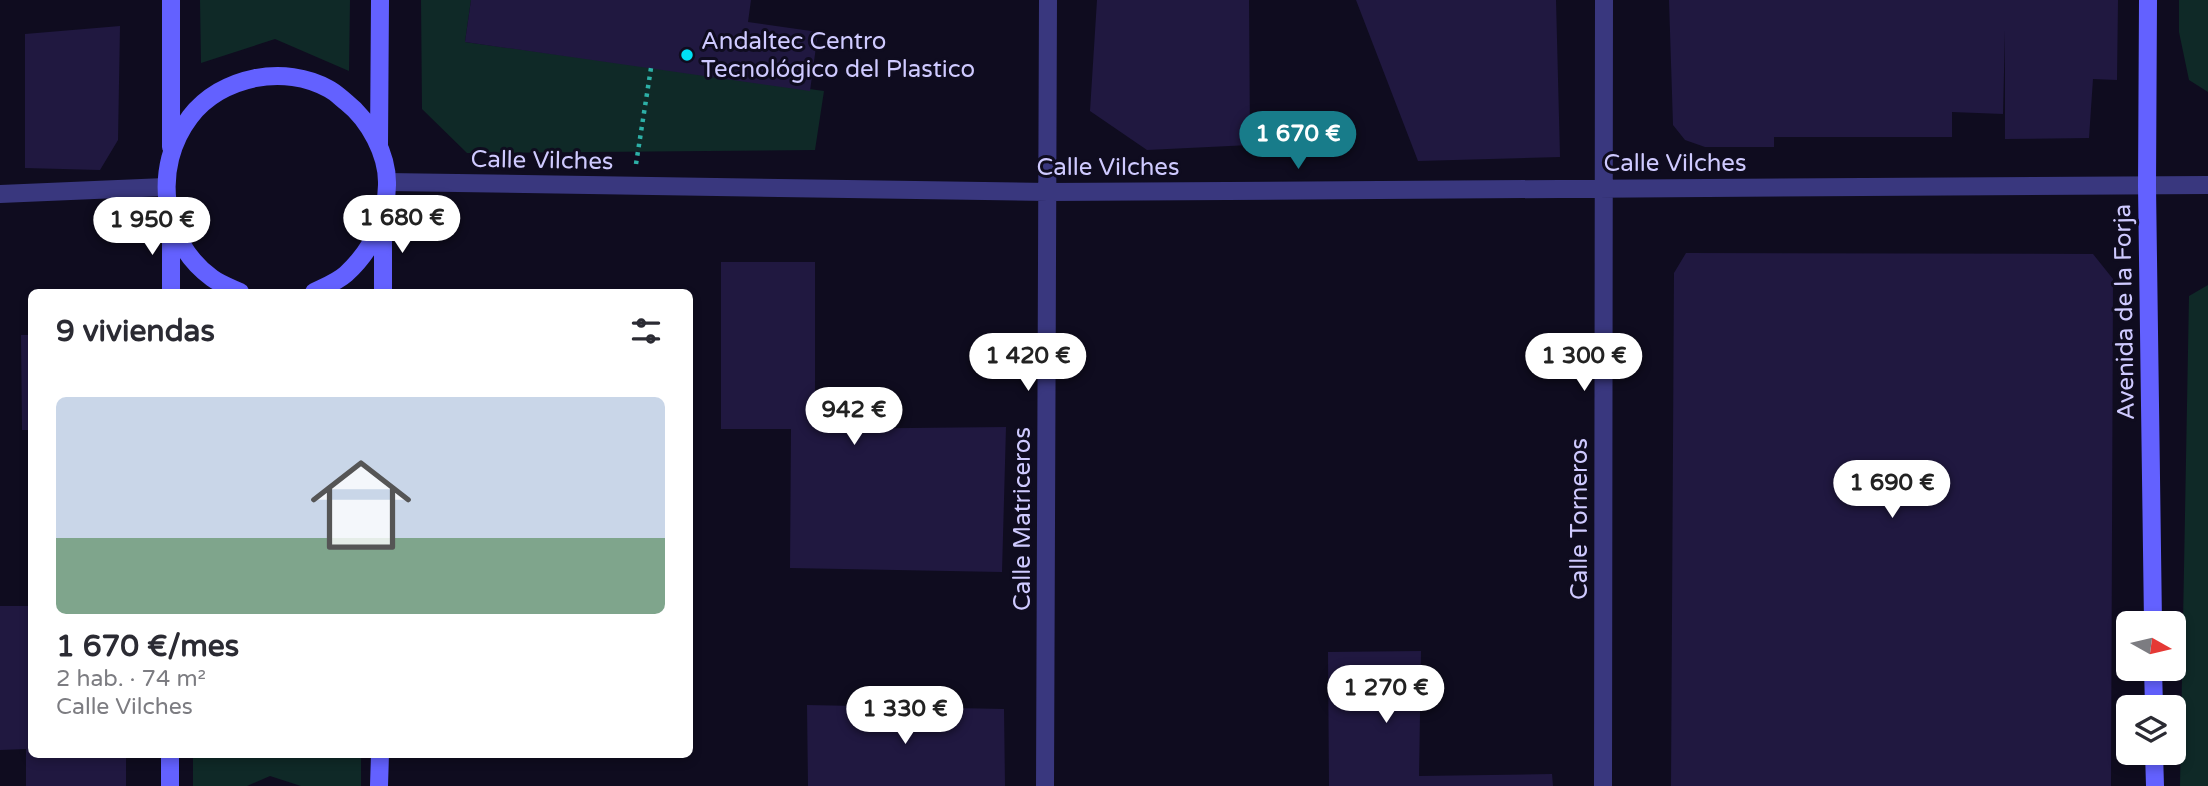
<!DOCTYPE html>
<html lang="es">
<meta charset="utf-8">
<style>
body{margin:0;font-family:"Varela Round",sans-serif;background:#f7f7f7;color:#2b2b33;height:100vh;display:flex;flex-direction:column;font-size:26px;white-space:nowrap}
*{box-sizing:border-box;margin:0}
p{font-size:23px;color:#7c7c81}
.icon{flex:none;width:38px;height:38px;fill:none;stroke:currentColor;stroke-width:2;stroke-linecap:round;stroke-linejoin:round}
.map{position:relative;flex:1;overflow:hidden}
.panel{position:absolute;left:28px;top:289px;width:665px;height:469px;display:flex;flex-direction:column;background:#fff;border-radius:10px;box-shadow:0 4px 10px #0003}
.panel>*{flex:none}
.needle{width:46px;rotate:98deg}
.controls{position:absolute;left:2116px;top:611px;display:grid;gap:14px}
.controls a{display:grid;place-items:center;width:70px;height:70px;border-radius:10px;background:#fff;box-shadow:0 4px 10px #0003;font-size:35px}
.price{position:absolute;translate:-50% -60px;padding:0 16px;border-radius:24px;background:#fff;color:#222;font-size:23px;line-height:46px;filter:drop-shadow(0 2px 4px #0008)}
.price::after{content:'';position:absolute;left:50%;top:42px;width:21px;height:16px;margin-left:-10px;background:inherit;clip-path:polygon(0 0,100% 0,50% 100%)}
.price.active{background:#187c8a;color:#fff}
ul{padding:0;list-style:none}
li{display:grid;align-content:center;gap:14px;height:371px;padding:0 28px}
li span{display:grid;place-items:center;height:217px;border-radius:10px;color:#555}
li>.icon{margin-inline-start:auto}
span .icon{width:126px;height:126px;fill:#fffc;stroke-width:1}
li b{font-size:30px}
h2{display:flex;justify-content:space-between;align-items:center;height:84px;padding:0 28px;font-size:30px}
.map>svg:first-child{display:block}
.green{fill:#0f2927}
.building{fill:#201840}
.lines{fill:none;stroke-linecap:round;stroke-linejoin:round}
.path{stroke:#2db0a7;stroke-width:4.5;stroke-dasharray:3.5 5;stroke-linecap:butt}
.street{stroke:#39377e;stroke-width:18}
.secondary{stroke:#6361ff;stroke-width:18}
.poi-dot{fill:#00dff5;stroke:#0f0c1f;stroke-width:2.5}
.labels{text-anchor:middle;stroke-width:6;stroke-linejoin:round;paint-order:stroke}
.poi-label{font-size:24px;fill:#cfcaff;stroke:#0f0c1f;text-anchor:start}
.street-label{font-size:24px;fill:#cfcaff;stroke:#0f0c1f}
</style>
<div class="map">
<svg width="2208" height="786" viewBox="0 0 2208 786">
<rect width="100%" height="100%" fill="#0f0c1f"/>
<path class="green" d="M200,0H350L349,71L275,39L201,63Z
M421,0H471L465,42L824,91L815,150L467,153L422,109Z
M2179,0H2208V92L2189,80L2179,32Z
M2208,285V786H2180L2189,296Z
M193,754H361V786H301L270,776L247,786H193Z"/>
<path class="building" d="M471,0H751L748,22L818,32L810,91L465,42Z
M1097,0H1249L1250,145L1147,150L1090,111Z
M1356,0H1556L1560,157L1418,161Z
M1669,0H2118L2117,80L2093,79L2089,138L2005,139V30L2003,114L1952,112V137H1774V147H1705L1685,140L1673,125Z
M120,26L118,140L100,170L25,168V34Z
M1686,253L2093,254L2113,279L2111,786H1671L1674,273Z
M721,262H815V429L1006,427L1002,572L790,568L791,429H721Z
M21,335H32V430H22Z
M0,606H32V754H126V786H26V749L0,750Z
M1421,651L1419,776L1552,774L1553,786H1329L1328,652Z
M807,705L1004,709L1005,786H808Z"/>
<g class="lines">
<path class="path" d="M636,164L651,68"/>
<path class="street" d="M387,182L1048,192L2208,185
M0,194L165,187
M1045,786L1048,0
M1603,786L1604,0"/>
<path class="secondary" d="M171,0V147
M2148,0L2147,186L2153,623
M379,145L380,0
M171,292V226
M240,292C231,288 220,284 212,278C161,241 152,167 190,117C221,76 285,64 329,89C335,92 341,98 346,102C369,120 388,155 387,185C386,220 372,250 346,274C337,282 324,287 314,292
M383,292V226
M2153,668L2154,707
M2154,752L2155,786
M170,786V754
M379,786L380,754"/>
</g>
<circle class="poi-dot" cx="687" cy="55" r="7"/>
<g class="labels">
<g class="poi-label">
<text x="701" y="49">Andaltec Centro<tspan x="701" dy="28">Tecnológico del Plastico</tspan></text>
</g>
<g class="street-label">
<text transform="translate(542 160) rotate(1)" y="8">Calle Vilches</text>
<text x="1675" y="171">Calle Vilches</text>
<text x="1108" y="175">Calle Vilches</text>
<text transform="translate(2124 312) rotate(-91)" y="8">Avenida de la Forja</text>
<text transform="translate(1022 519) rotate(-90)" y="8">Calle Matriceros</text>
<text transform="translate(1579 519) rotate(-90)" y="8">Calle Torneros</text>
</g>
</g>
</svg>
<div class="controls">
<a><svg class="needle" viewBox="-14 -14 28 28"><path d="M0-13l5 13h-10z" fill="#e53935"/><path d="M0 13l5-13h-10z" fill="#7c7c81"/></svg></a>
<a><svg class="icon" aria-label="layers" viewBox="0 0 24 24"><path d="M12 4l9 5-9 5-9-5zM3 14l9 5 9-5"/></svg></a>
</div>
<b class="price active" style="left:1298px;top:171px">1 670 €</b>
<b class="price" style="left:402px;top:255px">1 680 €</b>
<b class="price" style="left:152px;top:257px">1 950 €</b>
<b class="price" style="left:1028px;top:393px">1 420 €</b>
<b class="price" style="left:1584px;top:393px">1 300 €</b>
<b class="price" style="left:854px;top:447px">942 €</b>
<b class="price" style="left:1892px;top:520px">1 690 €</b>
<b class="price" style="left:1386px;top:725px">1 270 €</b>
<b class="price" style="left:905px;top:746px">1 330 €</b>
<section class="panel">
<h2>9 viviendas<svg class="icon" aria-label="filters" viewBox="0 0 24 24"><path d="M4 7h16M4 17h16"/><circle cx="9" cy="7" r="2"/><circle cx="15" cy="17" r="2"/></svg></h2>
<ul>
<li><span style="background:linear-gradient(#c9d6e8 65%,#7fa58c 0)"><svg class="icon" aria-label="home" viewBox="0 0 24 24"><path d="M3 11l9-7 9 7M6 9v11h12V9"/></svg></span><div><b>1 670 €/mes</b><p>2 hab. · 74 m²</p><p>Calle Vilches</p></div></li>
</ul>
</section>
</div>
